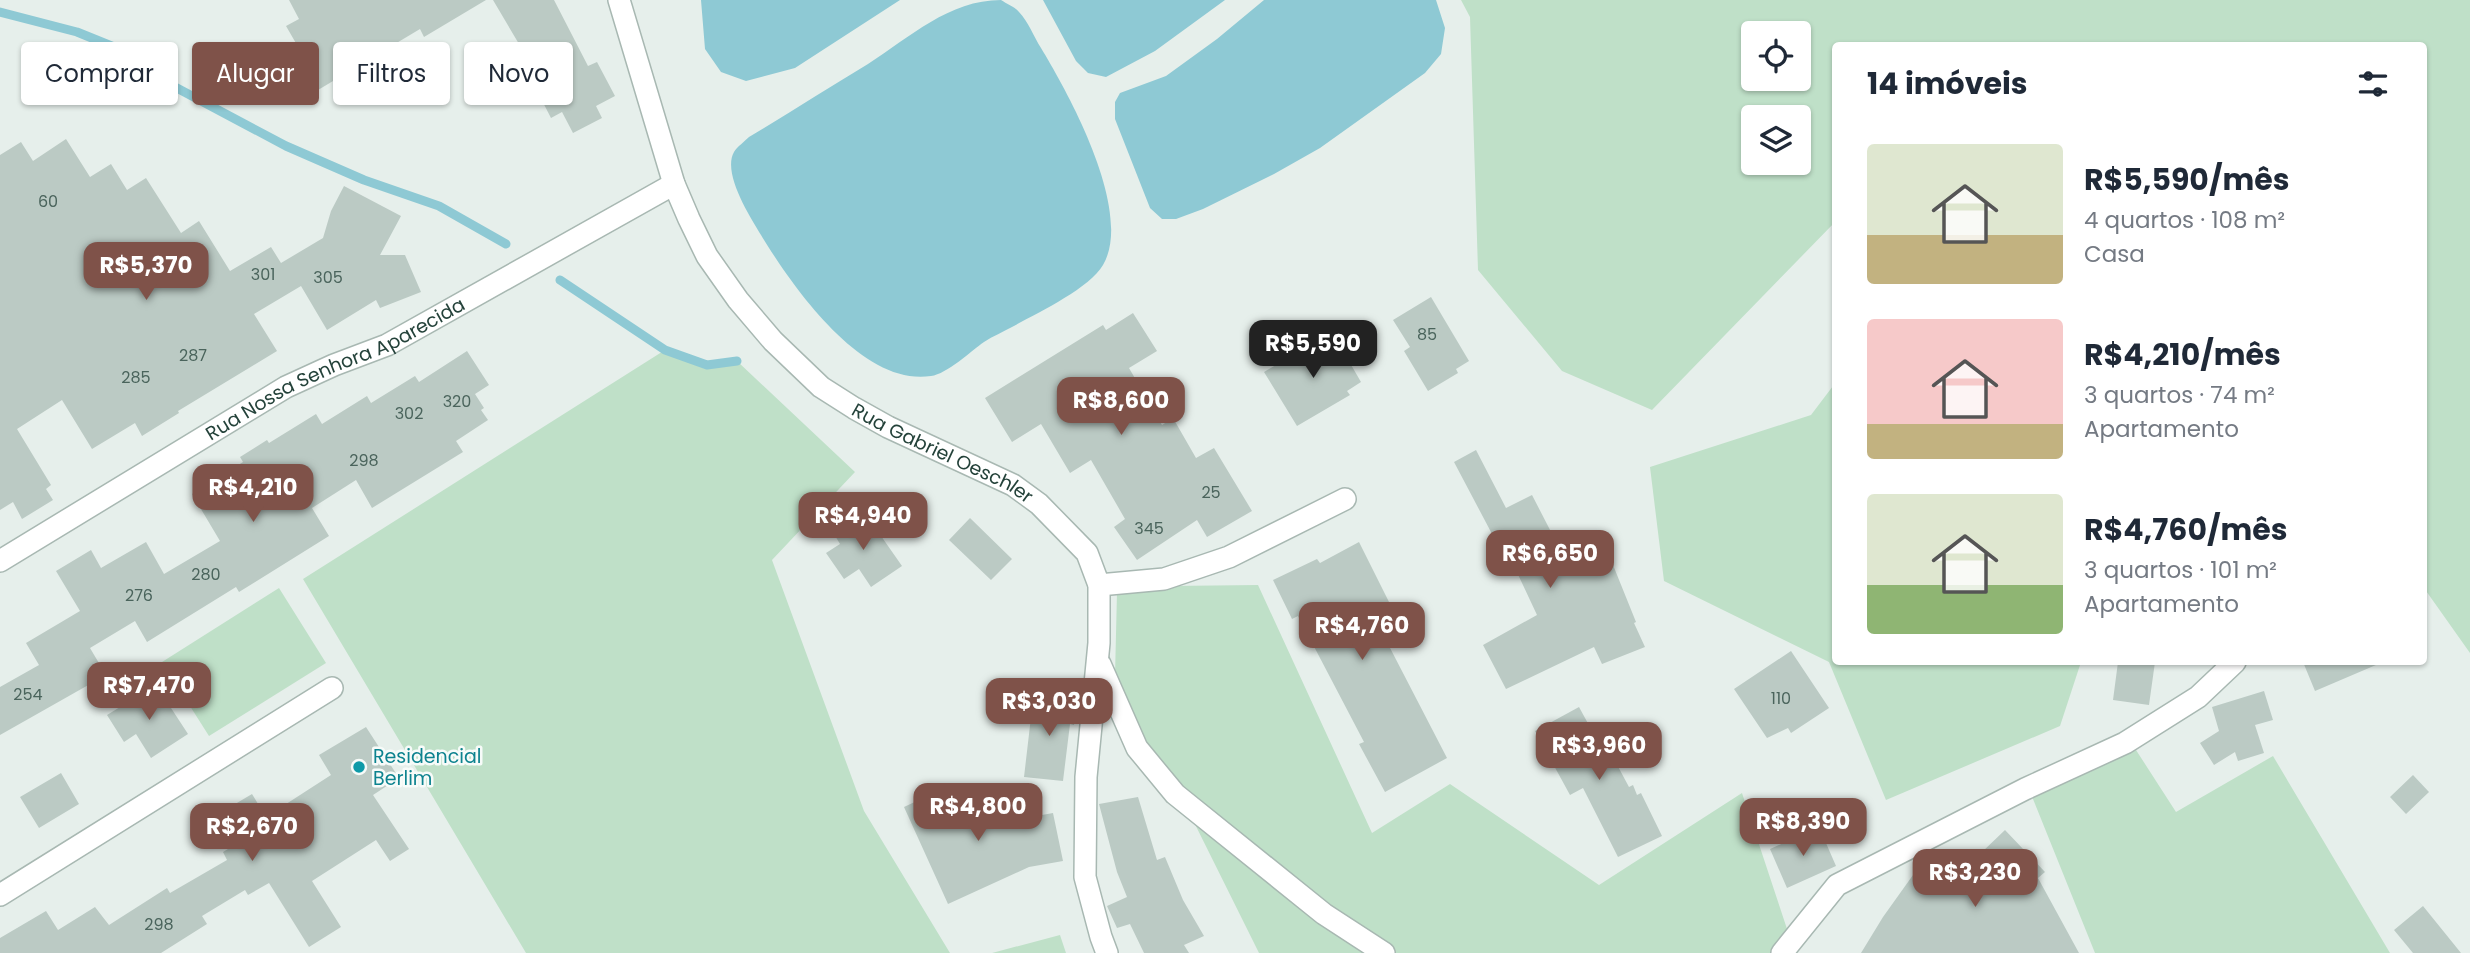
<!DOCTYPE html>
<html lang="pt">
<meta charset="utf-8">
<style>
body{margin:0;font-family:Poppins,sans-serif;background:#f6f6f7;color:#1f2937;height:100vh;display:flex;flex-direction:column;font-size:26px;white-space:nowrap}
*{box-sizing:border-box;margin:0}
p{font-size:23px;color:#747a83}
.icon{flex:none;width:38px;height:38px;fill:none;stroke:currentColor;stroke-width:2;stroke-linecap:round;stroke-linejoin:round}
.map{position:relative;flex:1;overflow:hidden}
.sheet{position:absolute;left:1832px;top:42px;width:595px;height:623px;display:flex;flex-direction:column;background:#fff;border-radius:7px;box-shadow:0 2px 5px #0004}
.sheet>*{flex:none}
.banner{position:absolute;left:21px;top:42px;width:665px;height:63px;display:flex;gap:14px}
.fabs{position:absolute;left:1741px;top:21px;display:grid;gap:14px}
.fabs a{display:grid;place-items:center;width:70px;height:70px;border-radius:7px;background:#fff;box-shadow:0 2px 5px #0004;font-size:35px}
.price{position:absolute;translate:-50% -60px;padding:0 16px;border-radius:14px;background:#7f5249;color:#fff;font-size:23px;line-height:46px;filter:drop-shadow(0 2px 4px #0008)}
.price::after{content:'';position:absolute;left:50%;top:42px;width:21px;height:16px;margin-left:-10px;background:inherit;clip-path:polygon(0 0,100% 0,50% 100%)}
.price.current{background:#222;color:#fff}
ul{padding:0;list-style:none}
li{display:flex;align-items:center;gap:21px;height:175px;padding:0 35px}
li span{display:grid;place-items:center;flex:none;width:196px;height:140px;border-radius:7px;color:#555}
li>.icon{margin-inline-start:auto}
span .icon{width:84px;height:84px;fill:#fffc;stroke-width:1}
li b{font-size:30px}
h2{display:flex;justify-content:space-between;align-items:center;height:84px;padding:0 35px;font-size:30px}
.chip{padding:0 24px;border-radius:7px;background:#fff;box-shadow:0 2px 5px #0004;font-size:24px;line-height:63px}
.chip.current{background:#7f5249;color:#fff}
.map>svg:first-child{display:block}
.green{fill:#bfe0c8;fill-rule:evenodd}
.water{fill:#8ec9d4}
.lines{fill:none;stroke-linecap:round;stroke-linejoin:round}
.stream{stroke:#8ec9d4;stroke-width:9}
.building{fill:#bbcac4}
.minor-casing{stroke:#a8b8b2;stroke-width:24}
.minor{stroke:#fff;stroke-width:21}
.culture-dot{fill:#0f9aa8;stroke:#f7fbf9;stroke-width:2.5}
.labels{text-anchor:middle;stroke-width:5;stroke-linejoin:round;paint-order:stroke}
.number-label{font-size:16px;fill:#4a645c}
.street-label{font-size:19px;fill:#24423a;stroke:#f7fbf9}
.culture-label{font-size:19px;fill:#0d838f;stroke:#f7fbf9;text-anchor:start}
</style>
<div class="map">
<svg width="2470" height="953" viewBox="0 0 2470 953">
<rect width="100%" height="100%" fill="#e6efeb"/>
<path class="green" d="M1461,0H2470V653L2424,588V46H1836V221L1652,410L1562,371L1478,270L1470,17ZM1799,33V79H1754V33ZM1799,117V163H1754V117Z
M665,350L707,365L737,361L855,472L772,560L864,811L950,953H526L303,579Z
M1836,382V662H2081L2060,726L1886,800L1829,662L1664,581L1650,467L1811,415Z
M1258,585L1372,833L1450,784L1599,885L1742,793L1788,932L1774,953H1259L1177,788L1141,734L1115,676L1117,592L1169,586Z
M279,588L326,663L209,736L162,662Z
M2136,750L2176,812L2273,756L2390,953H2095L2031,794Z
M1060,935L1066,953H992Z"/>
<path class="water" d="M701,0H900L795,68L746,81L721,72L705,49Z
M1001,0C1007,4 1015,7 1019,12C1028,21 1034,37 1041,48C1069,94 1134,212 1103,265C1089,289 1037,313 1012,327C1003,332 993,336 984,342C971,351 947,374 931,376C862,387 792,286 761,235C750,217 722,173 734,152C737,147 745,141 749,137C789,113 828,88 868,64C910,37 949,0 1001,0Z
M1043,0H1225L1155,51L1106,77L1088,73L1076,61Z
M1264,0H1436L1445,28L1441,54L1425,73L1320,148L1274,174L1203,209L1176,219H1162L1150,208L1115,119V102L1120,93L1166,76L1217,39Z"/>
<g class="lines">
<path class="stream" d="M0,12L77,32L119,49L175,87L286,146L364,180L439,206L506,244
M560,280L665,350L707,365L737,361"/>
</g>
<path class="building" d="M289,0H486L424,37L420,29L313,93L288,51L297,45L286,26L299,19Z
M493,0H554L588,66L597,62L615,96L596,106L602,118L573,133L562,112L551,118L535,87L521,94L500,54L519,44Z
M66,139L90,177L111,164L127,190L146,178L181,233L199,221L230,271L271,247L281,263L323,238L331,211L344,186L401,216L380,255H405L421,292L380,308L376,300L327,330L301,286L254,314L277,351L178,411L179,413L142,436L135,423L92,449L62,400L17,429L51,485L46,489L53,500L22,519L13,502L0,510V155L21,142L33,161Z
M1431,297L1469,361L1456,369L1458,373L1428,391L1404,351L1410,347L1393,320Z
M1133,313L1157,351L1129,368L1162,425L1173,418L1196,458L1214,448L1252,511L1207,537L1197,520L1137,560L1114,527L1125,519L1091,460L1070,473L1041,424L1012,442L985,398L1103,325L1106,330Z
M1336,339L1361,382L1347,391L1350,395L1297,426L1264,372L1315,342L1319,348Z
M467,351L489,385L475,394L484,408L481,410L488,420L456,441L463,452L372,508L356,480L312,508L329,536L239,592L236,587L147,642L135,621L90,648L106,675L0,735V687L39,665L26,643L80,611L56,571L91,550L101,568L146,542L164,574L220,541L192,494L243,462L240,457L267,440L269,443L316,414L322,424L367,396L371,403L415,376L419,382Z
M1476,450L1506,508L1532,495L1565,559L1595,548L1601,564L1611,560L1636,622L1634,623L1645,647L1602,664L1594,647L1506,689L1483,645L1537,615L1514,566L1510,568L1454,462Z
M865,513L902,566L871,587L859,569L844,579L826,553L840,544L834,534Z
M970,518L1012,559L991,580L949,540Z
M1359,542L1392,608L1374,617L1447,758L1385,792L1359,744L1364,742L1298,616L1292,619L1273,580L1317,559L1320,563Z
M1791,651L1829,708L1791,733L1788,728L1767,738L1734,689Z
M2118,662H2155L2149,705L2113,700Z
M2303,662H2383L2315,691Z
M156,685L188,734L151,758L136,734L124,742L107,715Z
M2264,691L2273,720L2255,725L2264,753L2238,761L2235,752L2214,765L2200,743L2219,731L2212,707Z
M1038,696L1078,701L1074,725L1070,724L1063,781L1024,777L1033,700L1037,701Z
M1579,707L1602,749L1607,746L1629,787L1633,785L1637,795L1641,793L1662,836L1618,857L1583,788L1570,795L1535,731Z
M366,727L399,778L373,795L409,849L390,861L376,840L312,881L341,927L309,947L269,883L248,895L245,890L202,916L207,924L161,953H0V938L46,911L58,930L95,907L109,925L167,888L170,893L227,860L223,852L233,846L215,816L252,794L266,817L331,775L319,755Z
M61,773L79,804L39,828L20,797Z
M2413,775L2429,792L2406,814L2390,797Z
M953,784L959,797L968,793L983,826L1053,813L1063,861L1029,867L948,904L904,807Z
M1138,797L1157,860L1165,857L1183,900L1204,936L1184,945L1189,953H1144L1130,924L1117,928L1107,906L1127,897L1117,872L1099,804Z
M1819,827L1836,866L1787,888L1770,849Z
M2005,830L2045,872L2038,878L2079,953H1861L1883,917L1913,875L1917,878L1933,857L1958,875Z
M2423,906L2461,953H2413L2394,930Z"/>
<g class="lines">
<defs>
<g id="minor">
<path id="s1" d="M619,0L674,184L689,219L707,256L738,300L773,341L821,387L854,408L888,427L1013,485L1039,504L1087,553L1099,585V643L1086,777L1085,877L1101,937L1107,953"/>
<path id="s2" d="M0,561L286,387L334,365L387,345L674,184"/>
<path d="M1099,585L1164,579L1229,557L1345,499"/>
<path d="M1100,664L1137,748L1175,794L1324,914L1384,953"/>
<path d="M0,895L332,688"/>
<path d="M1782,953L1837,885L2025,789L2125,743L2198,697L2235,662"/>
</g>
</defs>
<use href="#minor" class="minor-casing"/>
<use href="#minor" class="minor"/>
</g>
<circle class="culture-dot" cx="359" cy="767" r="7"/>
<g class="labels">
<g class="number-label">
<text x="48" y="207">60</text>
<text x="263" y="280">301</text>
<text x="328" y="283">305</text>
<text x="1427" y="340">85</text>
<text x="193" y="361">287</text>
<text x="136" y="383">285</text>
<text x="457" y="407">320</text>
<text x="409" y="419">302</text>
<text x="364" y="466">298</text>
<text x="1211" y="498">25</text>
<text x="1149" y="534">345</text>
<text x="206" y="580">280</text>
<text x="139" y="601">276</text>
<text x="28" y="700">254</text>
<text x="1781" y="704">110</text>
<text x="159" y="930">298</text>
</g>
<g class="street-label">
<text dy="7" stroke="none"><textPath href="#s2" startOffset="387">Rua Nossa Senhora Aparecida</textPath></text>
<text dy="7" stroke="none"><textPath href="#s1" startOffset="584">Rua Gabriel Oeschler</textPath></text>
</g>
<g class="culture-label">
<text x="373" y="763">Residencial<tspan x="373" dy="22">Berlim</tspan></text>
</g>
</g>
</svg>
<div class="fabs">
<a><svg class="icon" aria-label="locate" viewBox="0 0 24 24"><circle cx="12" cy="12" r="6"/><path d="M12 2v4M12 18v4M2 12h4M18 12h4"/></svg></a>
<a><svg class="icon" aria-label="layers" viewBox="0 0 24 24"><path d="M12 4l9 5-9 5-9-5zM3 14l9 5 9-5"/></svg></a>
</div>
<b class="price" style="left:146px;top:302px">R$5,370</b>
<b class="price current" style="left:1313px;top:380px">R$5,590</b>
<b class="price" style="left:1121px;top:437px">R$8,600</b>
<b class="price" style="left:253px;top:524px">R$4,210</b>
<b class="price" style="left:863px;top:552px">R$4,940</b>
<b class="price" style="left:1550px;top:590px">R$6,650</b>
<b class="price" style="left:1362px;top:662px">R$4,760</b>
<b class="price" style="left:149px;top:722px">R$7,470</b>
<b class="price" style="left:1049px;top:738px">R$3,030</b>
<b class="price" style="left:1599px;top:782px">R$3,960</b>
<b class="price" style="left:978px;top:843px">R$4,800</b>
<b class="price" style="left:1803px;top:858px">R$8,390</b>
<b class="price" style="left:252px;top:863px">R$2,670</b>
<b class="price" style="left:1975px;top:909px">R$3,230</b>
<div class="banner">
<a class="chip">Comprar</a>
<a class="chip current">Alugar</a>
<a class="chip">Filtros</a>
<a class="chip">Novo</a>
</div>
<section class="sheet">
<h2>14 imóveis<svg class="icon" aria-label="filters" viewBox="0 0 24 24"><path d="M4 7h16M4 17h16"/><circle cx="9" cy="7" r="2"/><circle cx="15" cy="17" r="2"/></svg></h2>
<ul>
<li><span style="background:linear-gradient(#dfe7d0 65%,#c2b280 0)"><svg class="icon" aria-label="home" viewBox="0 0 24 24"><path d="M3 11l9-7 9 7M6 9v11h12V9"/></svg></span><div><b>R$5,590/mês</b><p>4 quartos · 108 m²</p><p>Casa</p></div></li>
<li><span style="background:linear-gradient(#f6c9c9 75%,#c2b280 0)"><svg class="icon" aria-label="home" viewBox="0 0 24 24"><path d="M3 11l9-7 9 7M6 9v11h12V9"/></svg></span><div><b>R$4,210/mês</b><p>3 quartos · 74 m²</p><p>Apartamento</p></div></li>
<li><span style="background:linear-gradient(#dfe7d0 65%,#8fb573 0)"><svg class="icon" aria-label="home" viewBox="0 0 24 24"><path d="M3 11l9-7 9 7M6 9v11h12V9"/></svg></span><div><b>R$4,760/mês</b><p>3 quartos · 101 m²</p><p>Apartamento</p></div></li>
</ul>
</section>
</div>
